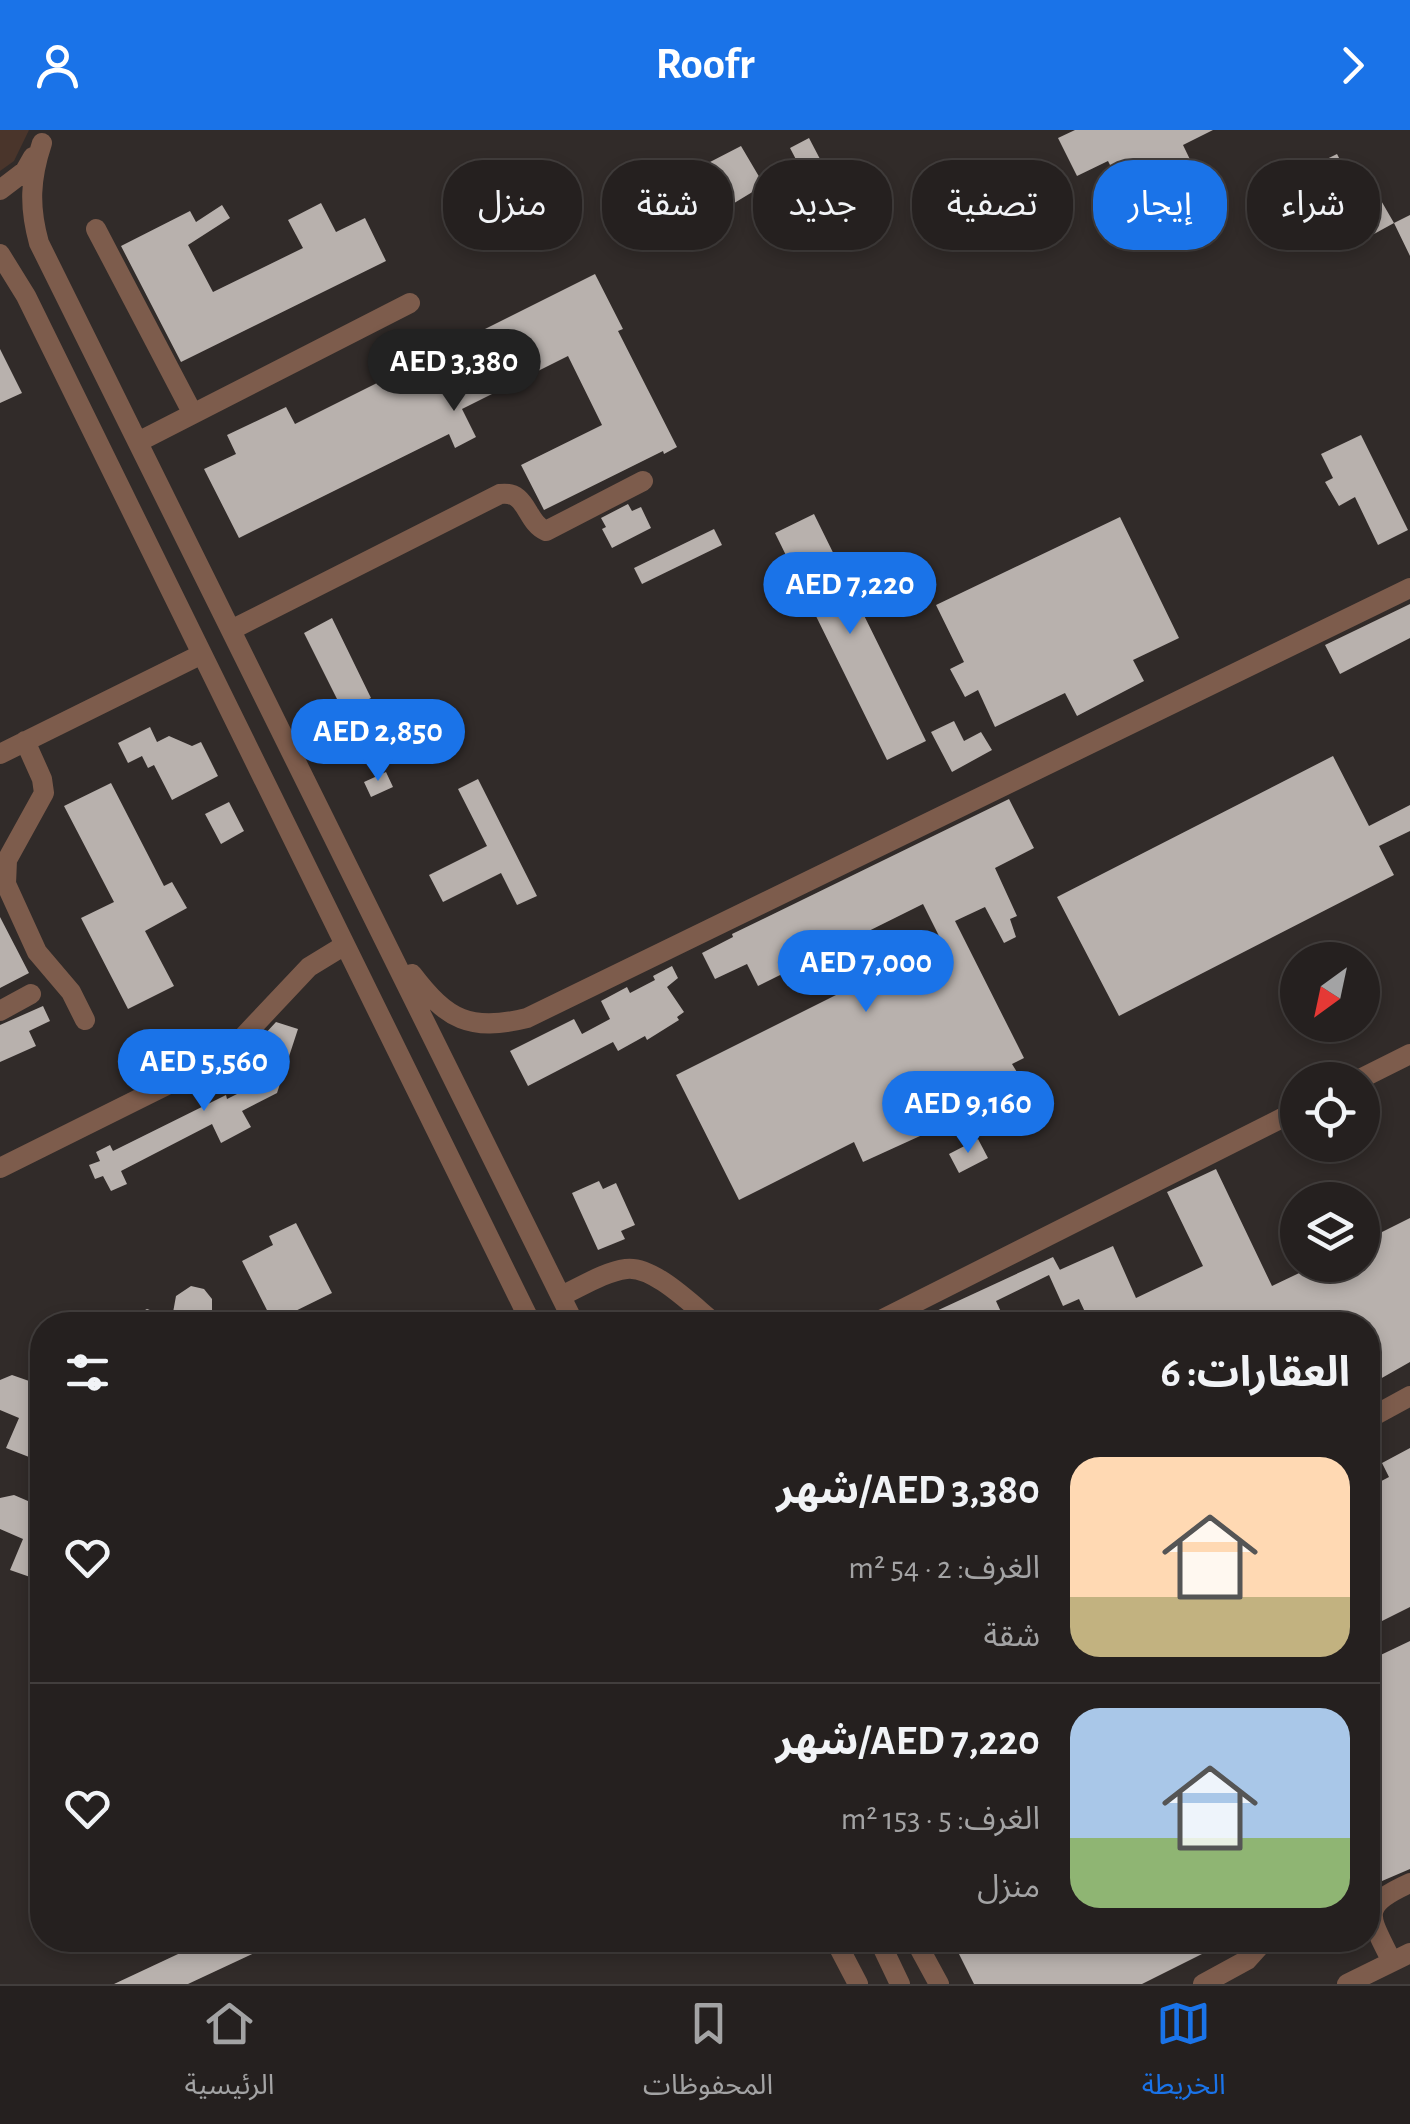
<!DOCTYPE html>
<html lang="ar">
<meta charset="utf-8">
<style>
body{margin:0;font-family:"Alegreya Sans","Noto Sans Arabic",sans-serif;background:#312d2c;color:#f1f3f6;direction:rtl;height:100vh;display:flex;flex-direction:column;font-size:38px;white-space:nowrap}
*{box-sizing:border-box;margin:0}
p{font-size:32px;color:#a3a3a4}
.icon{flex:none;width:55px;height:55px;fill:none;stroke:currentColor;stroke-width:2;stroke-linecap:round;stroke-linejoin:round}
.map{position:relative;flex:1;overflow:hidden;direction:ltr}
.panel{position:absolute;left:30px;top:1182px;width:1350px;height:640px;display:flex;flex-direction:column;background:#25201f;border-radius:40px;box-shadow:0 5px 15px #0003,0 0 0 2px #423e3d;direction:rtl}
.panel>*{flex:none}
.hud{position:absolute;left:30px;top:30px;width:1350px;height:90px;direction:rtl;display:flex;gap:20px}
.needle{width:65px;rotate:213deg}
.tools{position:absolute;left:1280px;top:812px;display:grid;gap:20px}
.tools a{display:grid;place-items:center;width:100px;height:100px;border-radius:50%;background:#25201f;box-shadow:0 5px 15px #0003,0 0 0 2px #423e3d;font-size:50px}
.price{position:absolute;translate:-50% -85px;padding:0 22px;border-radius:35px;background:#1a73e8;color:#fff;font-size:32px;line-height:65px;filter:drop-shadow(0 2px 5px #0008)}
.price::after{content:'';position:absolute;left:50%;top:60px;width:30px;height:22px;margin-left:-15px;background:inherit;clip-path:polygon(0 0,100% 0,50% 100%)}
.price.current{background:#222;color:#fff}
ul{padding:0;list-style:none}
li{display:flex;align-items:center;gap:30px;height:250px;padding:0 30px}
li+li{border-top:2px solid #423e3d}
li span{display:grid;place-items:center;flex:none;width:280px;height:200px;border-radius:30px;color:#555}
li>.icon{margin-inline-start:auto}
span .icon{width:120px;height:120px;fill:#fffc;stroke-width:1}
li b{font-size:42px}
h2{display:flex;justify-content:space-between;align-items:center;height:120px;padding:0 30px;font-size:42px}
.tag{padding:0 35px;border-radius:40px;background:#25201f;box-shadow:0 5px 15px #0003,0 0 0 2px #423e3d;font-size:35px;line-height:90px}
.tag.current{background:#1a73e8;color:#fff}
header{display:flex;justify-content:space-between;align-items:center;height:130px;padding:0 30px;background:#1a73e8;color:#fff;font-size:45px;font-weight:700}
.menu{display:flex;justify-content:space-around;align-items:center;height:140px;border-top:2px solid #423e3d;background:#25201f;font-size:28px;color:#a3a3a4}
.menu a{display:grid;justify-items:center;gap:5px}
.menu .current{color:#1a73e8}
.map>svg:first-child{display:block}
.green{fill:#4a352b}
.building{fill:#b8b1ad}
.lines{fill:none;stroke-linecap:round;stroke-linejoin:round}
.minor{stroke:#7d5c4c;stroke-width:20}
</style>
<header><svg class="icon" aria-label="forward" viewBox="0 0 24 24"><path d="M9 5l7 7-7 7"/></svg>Roofr<svg class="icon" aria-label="person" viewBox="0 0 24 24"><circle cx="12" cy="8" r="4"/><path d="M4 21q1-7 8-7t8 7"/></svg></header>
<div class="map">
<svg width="1410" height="1854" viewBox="0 0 1410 1854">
<rect width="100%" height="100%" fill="#312b29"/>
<path class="green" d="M0,0H29L14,31L0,41Z"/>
<path class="building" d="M1075,0H1213L1183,15L1197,44L1190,48L1221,98L1210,105L1178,53L1131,77L1108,31L1077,46L1058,8Z
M809,8L820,29L801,39L790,18Z
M741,16L764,55L726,78L713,56L720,52L710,32Z
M1337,24L1351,51L1310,72L1296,44Z
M1027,33L1040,59L973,92L960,66Z
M1379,67L1394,93L1374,104L1360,78Z
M686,68L693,83L636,110L629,95Z
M321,73L336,102L365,88L386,131L181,232L121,116L190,81L196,92L222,75L230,88L188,115L213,162L303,118L288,90Z
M1410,85V126L1394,93Z
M595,144L623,199L618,201L677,317L664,324L663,321L544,380L521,335L602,295L568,226L462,279L476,307L455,318L449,304L239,408L204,339L236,324L227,305L286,277L295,294Z
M0,219L22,263L0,273Z
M1361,305L1408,400L1378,415L1355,367L1339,376L1325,352L1333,348L1321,324Z
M628,374L632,381L641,377L651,398L612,418L602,399L606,397L601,388Z
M814,384L926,611L887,630L775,403Z
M1120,387L1179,508L1133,530L1144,551L1077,586L1065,563L995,597L978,560L965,567L950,539L964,532L936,475Z
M714,399L722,415L642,454L634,438Z
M1410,474V508L1340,544L1325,515Z
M332,488L371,568L355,576L372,608L346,624L337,607L352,599L304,503Z
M954,591L964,611L981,602L992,620L952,642L931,602Z
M150,597L157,612L169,606L192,616L201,612L218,646L172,670L154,635L148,638L142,626L128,633L118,613Z
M438,600L444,612L400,633L394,619Z
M1333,626L1369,696L1410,675V701L1379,716L1394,745L1119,886L1057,767Z
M386,642L393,657L371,667L364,652Z
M478,649L537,766L517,775L501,743L443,772L429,745L487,716L458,659Z
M111,653L164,756L172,752L187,778L145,801L174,856L128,879L81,788L114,772L64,676Z
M1009,669L1034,718L995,738L1017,786L1010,789L1016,807L1004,813L985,777L955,791L1024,928L1012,934L1020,947L954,979L948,966L920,980L931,1001L863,1032L854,1012L739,1070L676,945L942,812L923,774L758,856L747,834L715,849L702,823L733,807L732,804Z
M229,672L244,701L221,714L205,684Z
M0,787L29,843L0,858Z
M672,836L678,848L667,857L684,882L677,887L679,890L647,910L645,906L618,921L613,912L528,956L510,921L574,889L582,904L610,889L601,871L627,857L630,863L655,850L653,846Z
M43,876L50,891L29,901L36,916L0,932V895Z
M276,892L298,899L277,963L242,981L251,997L221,1013L212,994L121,1041L127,1054L111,1061L103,1046L95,1049L89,1035L100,1031L96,1022L110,1015L113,1021L226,965L227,969L279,943L260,937L263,925L258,923L264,905Z
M978,1009L988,1028L959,1043L949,1024Z
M1216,1039L1272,1156L1316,1135H1362V1112L1410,1088V1232L1373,1253L1368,1243V1195H1091L1079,1169L1063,1176L1049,1145L996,1171L1007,1195H906L1053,1127L1060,1140L1055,1142L1113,1116L1136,1168L1203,1136L1167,1062Z
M599,1051L603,1059L616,1053L635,1095L621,1101L625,1109L598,1120L572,1063Z
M296,1093L332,1163L273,1192L242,1131L273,1115L269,1106Z
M191,1156L204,1159L212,1169V1183L203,1193L117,1195L147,1179L172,1188L176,1166Z
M42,1227V1327H29L6,1318L19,1288L0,1280V1250L12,1245L32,1252Z
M1410,1318V1477L1368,1498V1358L1389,1347L1382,1333Z
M14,1365L42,1377V1448H33L10,1440L23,1409L0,1399V1368Z
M1410,1511V1739L1368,1757V1531Z
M208,1810H256L261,1820L188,1854H114Z
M952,1810H1230L1142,1854H974Z"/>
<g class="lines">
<path class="minor" d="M42,13C30,49 29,77 39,113L575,1195
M0,60L25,41L33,27
M96,99L193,284
M0,124L26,166L532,1195
M138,312L410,173
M231,500L500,364C528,360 525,392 546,401L643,351
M25,611L42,649L44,663L7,730L6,754L37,822L71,862L85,890
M0,624L202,524
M412,844C447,890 470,902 527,888L1410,458
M0,881L31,864
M1358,950L1410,924
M0,1038L207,935L243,907L309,837L345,815
M561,1166C581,1157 604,1142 626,1139C654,1135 695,1178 717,1195
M871,1195L1298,980
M1368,1289L1410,1266
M835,1810L858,1854
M879,1810L900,1854
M915,1810L939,1854
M1392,1832C1370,1786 1357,1777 1410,1753
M1203,1854L1247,1830L1265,1810
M1347,1854L1410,1823"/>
</g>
</svg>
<div class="tools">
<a><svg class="needle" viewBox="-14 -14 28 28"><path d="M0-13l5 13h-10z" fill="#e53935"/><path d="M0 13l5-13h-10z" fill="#a3a3a4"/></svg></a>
<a><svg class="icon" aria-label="locate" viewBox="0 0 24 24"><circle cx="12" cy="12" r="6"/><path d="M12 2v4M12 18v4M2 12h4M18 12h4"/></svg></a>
<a><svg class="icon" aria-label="layers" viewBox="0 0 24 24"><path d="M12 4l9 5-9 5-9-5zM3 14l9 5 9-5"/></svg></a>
</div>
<b class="price current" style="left:454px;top:284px">AED 3,380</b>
<b class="price" style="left:850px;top:507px">AED 7,220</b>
<b class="price" style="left:378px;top:654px">AED 2,850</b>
<b class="price" style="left:866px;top:885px">AED 7,000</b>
<b class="price" style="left:204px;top:984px">AED 5,560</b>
<b class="price" style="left:968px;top:1026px">AED 9,160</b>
<div class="hud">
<a class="tag">شراء</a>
<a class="tag current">إيجار</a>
<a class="tag">تصفية</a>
<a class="tag">جديد</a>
<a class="tag">شقة</a>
<a class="tag">منزل</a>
</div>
<section class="panel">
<h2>العقارات: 6<svg class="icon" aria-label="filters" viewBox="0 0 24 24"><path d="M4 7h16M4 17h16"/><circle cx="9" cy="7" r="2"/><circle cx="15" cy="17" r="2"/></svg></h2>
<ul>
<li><span style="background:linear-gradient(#ffd9b3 70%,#c2b280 0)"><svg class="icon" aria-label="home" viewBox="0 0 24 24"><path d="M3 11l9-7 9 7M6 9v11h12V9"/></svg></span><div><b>AED 3,380/شهر</b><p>الغرف: 2 · 54 m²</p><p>شقة</p></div><svg class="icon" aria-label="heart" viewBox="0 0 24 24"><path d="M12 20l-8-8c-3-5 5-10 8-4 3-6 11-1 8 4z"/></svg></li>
<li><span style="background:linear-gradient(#a9c7e8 65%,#8fb573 0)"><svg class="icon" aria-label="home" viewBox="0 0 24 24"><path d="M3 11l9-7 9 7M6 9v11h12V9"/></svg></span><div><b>AED 7,220/شهر</b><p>الغرف: 5 · 153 m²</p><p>منزل</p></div><svg class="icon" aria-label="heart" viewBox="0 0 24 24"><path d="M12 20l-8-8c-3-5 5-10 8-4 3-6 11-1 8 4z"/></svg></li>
</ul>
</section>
</div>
<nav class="menu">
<a class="current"><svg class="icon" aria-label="map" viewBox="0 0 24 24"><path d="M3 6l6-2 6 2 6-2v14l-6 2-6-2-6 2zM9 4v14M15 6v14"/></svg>الخريطة</a>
<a><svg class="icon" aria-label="saved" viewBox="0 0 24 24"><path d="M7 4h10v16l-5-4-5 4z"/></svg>المحفوظات</a>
<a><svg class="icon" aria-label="home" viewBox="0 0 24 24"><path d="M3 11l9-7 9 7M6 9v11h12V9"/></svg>الرئيسية</a>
</nav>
